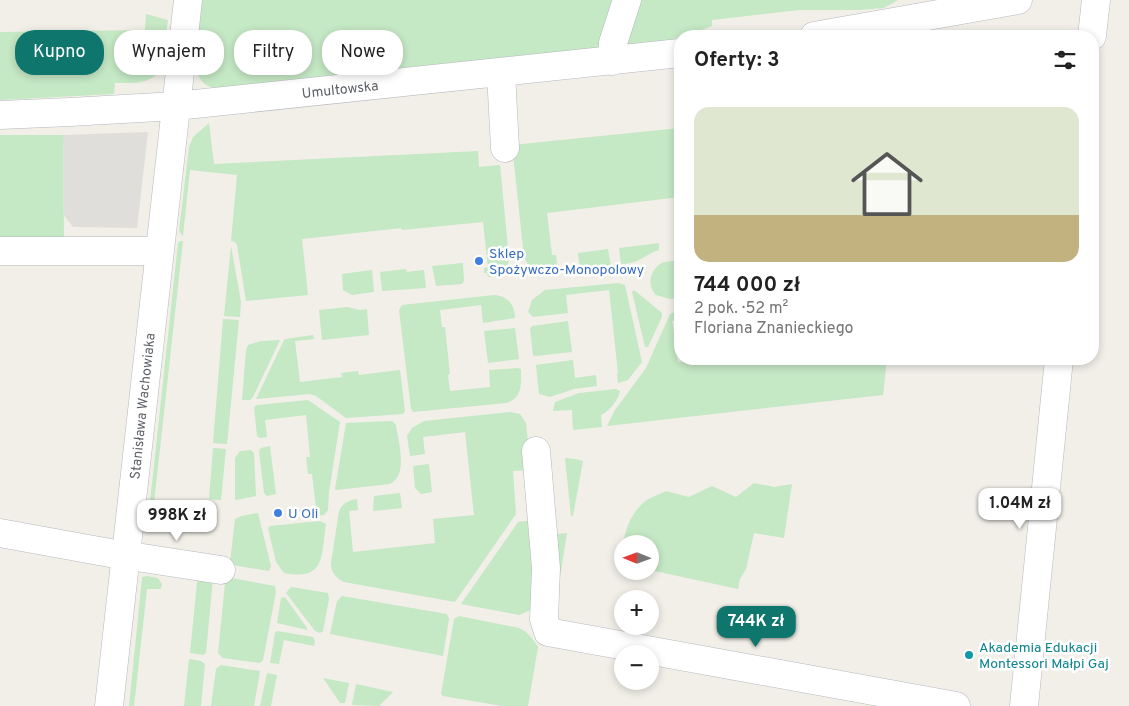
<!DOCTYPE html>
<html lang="pl">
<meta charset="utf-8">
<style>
body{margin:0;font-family:Overpass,sans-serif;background:#f6f6f6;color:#222;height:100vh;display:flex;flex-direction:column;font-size:19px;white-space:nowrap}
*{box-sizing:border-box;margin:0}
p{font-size:16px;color:#767676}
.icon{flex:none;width:28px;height:28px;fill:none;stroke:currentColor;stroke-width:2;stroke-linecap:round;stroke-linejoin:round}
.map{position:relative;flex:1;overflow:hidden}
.drawer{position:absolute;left:674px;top:30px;width:425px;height:335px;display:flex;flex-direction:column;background:#fff;border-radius:20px;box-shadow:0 2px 8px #0003}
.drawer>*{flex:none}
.top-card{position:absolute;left:15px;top:30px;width:475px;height:45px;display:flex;gap:10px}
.needle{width:32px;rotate:271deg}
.tools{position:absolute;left:614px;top:535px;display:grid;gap:10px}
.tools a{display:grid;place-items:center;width:45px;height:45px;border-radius:50%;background:#fff;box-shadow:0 2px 8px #0003;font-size:25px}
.price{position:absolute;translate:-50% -42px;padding:0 11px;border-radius:10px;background:#fff;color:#222;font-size:16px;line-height:32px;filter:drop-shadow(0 1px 2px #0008)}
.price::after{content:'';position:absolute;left:50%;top:30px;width:15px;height:11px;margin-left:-8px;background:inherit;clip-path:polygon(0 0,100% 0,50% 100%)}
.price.selected{background:#0f766e;color:#fff}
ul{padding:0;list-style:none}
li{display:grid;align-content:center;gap:10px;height:265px;padding:0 20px}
li span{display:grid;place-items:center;height:155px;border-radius:15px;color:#555}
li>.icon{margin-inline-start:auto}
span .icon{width:90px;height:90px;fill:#fffc;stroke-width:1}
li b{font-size:21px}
h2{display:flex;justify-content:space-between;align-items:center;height:60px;padding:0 20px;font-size:21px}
.pill{padding:0 18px;border-radius:20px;background:#fff;box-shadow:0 2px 8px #0003;font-size:18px;line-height:45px}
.pill.selected{background:#0f766e;color:#fff}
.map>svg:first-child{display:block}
.industrial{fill:#e0deda}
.green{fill:#c5e8c5}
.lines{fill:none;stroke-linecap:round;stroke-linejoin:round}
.minor-casing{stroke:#b5b8bc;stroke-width:29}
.minor{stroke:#fff;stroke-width:28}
.shop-dot{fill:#3f7fe0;stroke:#fff;stroke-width:2}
.culture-dot{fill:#0f9aa8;stroke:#fff;stroke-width:2}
.labels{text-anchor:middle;stroke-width:5;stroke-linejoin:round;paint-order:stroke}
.street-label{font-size:14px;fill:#5f6368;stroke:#fff}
.shop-label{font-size:14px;fill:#366cbe;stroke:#fff;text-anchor:start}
.culture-label{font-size:14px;fill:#0d838f;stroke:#fff;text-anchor:start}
</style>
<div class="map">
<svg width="1129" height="706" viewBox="0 0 1129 706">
<rect width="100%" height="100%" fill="#f1efe8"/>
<path class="industrial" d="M148,132L137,228L73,227L64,215L63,135Z"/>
<path class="green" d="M197,0H898L884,8L859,10H800L712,20V26L688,35L656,44C534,55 412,66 290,80C271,82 224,94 208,86C186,75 196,21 197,0Z
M146,14L168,20L161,72C143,85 136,83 115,83L114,94L0,100V32L145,30Z
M209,123L214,164L478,151L479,167L500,165L509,258C508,272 500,275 488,277L487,273H484V268L488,267L483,222L402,230L401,228L302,239L308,295L246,301L237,245L235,242L231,241L237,175L190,170L183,236L179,231L189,147L193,137Z
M680,128V197L547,213L552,255H556L558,273C541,275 531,274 524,257L512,145Z
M0,135H63L64,242H0Z
M180,241H183L151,530H147L178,243Z
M659,243V250C643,255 640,264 621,264L619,248Z
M231,246L241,302L240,317L224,316Z
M608,249L611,267L580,270L578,253Z
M680,260V298L670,299L656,295C646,285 650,268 664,262C669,261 675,261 680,260Z
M463,263L464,281L462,284L436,286L432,266Z
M406,269L407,272L424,270L426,288L382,291L380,272Z
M372,270L374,292L352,295L343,290L342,274Z
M618,283L625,285L642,362L628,380L618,383L617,373H618L609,290L566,295L568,313L533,317L528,312L532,300L545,290Z
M634,290L662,313V317L648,347H645L632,292Z
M494,295C508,296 515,305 515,318L483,323L481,305L440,310L442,327H445L450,374L448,375L450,391L490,387L489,370L518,368L521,369C521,383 523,399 506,403L413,412L411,409L399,310L402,305Z
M347,307L360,310L367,309L369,335L322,340L319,310Z
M677,311H680V319L672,321L678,362L707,359H887L883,395L607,426L615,410L646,368L670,314Z
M223,319L239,320L227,444L213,443Z
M568,321L572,352L535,356L533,355L530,329L532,326Z
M515,328L519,359L488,363L484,331Z
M313,335L314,339L295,341L300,382L342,377L341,373L358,371L359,375L400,370L405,411L403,414L346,418L316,396L310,394L256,399L284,340L286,339Z
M280,340L253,397L250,400H242L246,350L248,345L261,341Z
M573,360L575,378L596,375L597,386L574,389L550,397L539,394L536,365Z
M616,389L620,391C619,399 609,412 601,415L602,427L573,430L572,410L553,411L555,402L579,393Z
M308,400L340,422L329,492L328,510L324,515L317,516L312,474H308L306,457H310L306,415L265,420L267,437L260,438L257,436L254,407L257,405Z
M510,412L520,414L526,423L531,470L513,471L516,514L455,602L344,582C336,578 331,573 331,563L339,511C343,503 349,500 357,499L358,510L349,511L353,552L435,543L433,519L474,515L465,432L423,437L425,454L410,456L407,436L412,428L424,421Z
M392,421L396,425C398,442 409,474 390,484L336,490L335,489L346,423Z
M270,446L276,494L267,496L264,493L259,451L261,448Z
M213,448L226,449L221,500L209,499Z
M251,450L254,453L256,496L236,500L235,499V458L240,451Z
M565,458L576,459L583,461L573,516H571Z
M429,464L432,492L421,494L415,488L413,466Z
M754,483L774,487L792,484L784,538L754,533L746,569L740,579L738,589L650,570V544H622V560L621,558C623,539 627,518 642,504C648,498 658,495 666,491L689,497L712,486L736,497Z
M400,493L402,508L373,511L374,496Z
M258,513L271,566L269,571L232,565L230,562L235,519L241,516Z
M535,520L533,609L519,615L461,604L518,522Z
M320,521L326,524C321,556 326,581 284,573L276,562L268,528L270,526Z
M567,533L560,577L558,611L554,536L558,534Z
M198,572L213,579L206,653L203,655L190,653Z
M147,576L158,578L162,584L161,589H147L134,706H129L141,588L142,577Z
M231,578L275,586L276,592L263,660L260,663L223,658L218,653L225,583Z
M291,587L328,593L329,599L323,631L320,633L315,631L286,593Z
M342,596L447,614L449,619L443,656L330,634L337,601Z
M285,597L307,628V630L277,623L281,598Z
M459,616L519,628C528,632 533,639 538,647L528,706H502L443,696L441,694L454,619Z
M277,631L313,637L315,641L314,646L284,640L279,664L270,663L275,633Z
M189,659L201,661L205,664L201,706H184Z
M221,665L260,671L254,706H211L216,669Z
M267,673L277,675L271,706H260Z
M323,678L349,683L345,703H340Z
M356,684L393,692L379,706L353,705L352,704Z"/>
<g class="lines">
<defs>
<path id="minor" d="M814,36L1018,0
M1092,36L1096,0
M612,61L613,43L627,0
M501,73L505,148
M0,115L70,112L176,106L680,53
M0,251H160
M536,451L546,568L544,619L548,632L956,706
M0,533L110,553L221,570
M109,706L188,0
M1024,706L1059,359"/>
</defs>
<use href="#minor" class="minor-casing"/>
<use href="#minor" class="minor"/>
</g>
<g class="shop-dot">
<circle cx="479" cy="261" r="5"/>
<circle cx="278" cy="513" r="5"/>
</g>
<circle class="culture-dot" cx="969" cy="655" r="5"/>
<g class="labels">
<g class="street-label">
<text transform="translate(340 89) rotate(-6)" y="5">Umultowska</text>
<text transform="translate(142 406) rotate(-84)" y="5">Stanisława Wachowiaka</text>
</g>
<g class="shop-label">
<text x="489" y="258">Sklep<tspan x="489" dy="16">Spożywczo-Monopolowy</tspan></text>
<text x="288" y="518">U Oli</text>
</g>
<g class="culture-label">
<text x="979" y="652">Akademia Edukacji<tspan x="979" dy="16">Montessori Małpi Gaj</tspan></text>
</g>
</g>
</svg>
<div class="tools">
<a><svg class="needle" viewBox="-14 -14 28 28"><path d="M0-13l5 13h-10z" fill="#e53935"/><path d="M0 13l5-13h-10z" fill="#767676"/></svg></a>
<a>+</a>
<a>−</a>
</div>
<b class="price" style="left:1020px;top:530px">1.04M zł</b>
<b class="price" style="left:177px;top:542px">998K zł</b>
<b class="price selected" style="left:756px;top:648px">744K zł</b>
<div class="top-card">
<a class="pill selected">Kupno</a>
<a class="pill">Wynajem</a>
<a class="pill">Filtry</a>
<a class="pill">Nowe</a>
</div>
<section class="drawer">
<h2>Oferty: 3<svg class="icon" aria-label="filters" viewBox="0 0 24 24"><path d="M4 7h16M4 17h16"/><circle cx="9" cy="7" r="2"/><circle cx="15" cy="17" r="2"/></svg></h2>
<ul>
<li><span style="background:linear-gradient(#dfe7d0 70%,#c2b280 0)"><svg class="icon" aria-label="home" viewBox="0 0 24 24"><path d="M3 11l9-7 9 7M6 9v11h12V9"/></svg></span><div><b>744 000 zł</b><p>2 pok. · 52 m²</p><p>Floriana Znanieckiego</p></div></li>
</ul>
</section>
</div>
